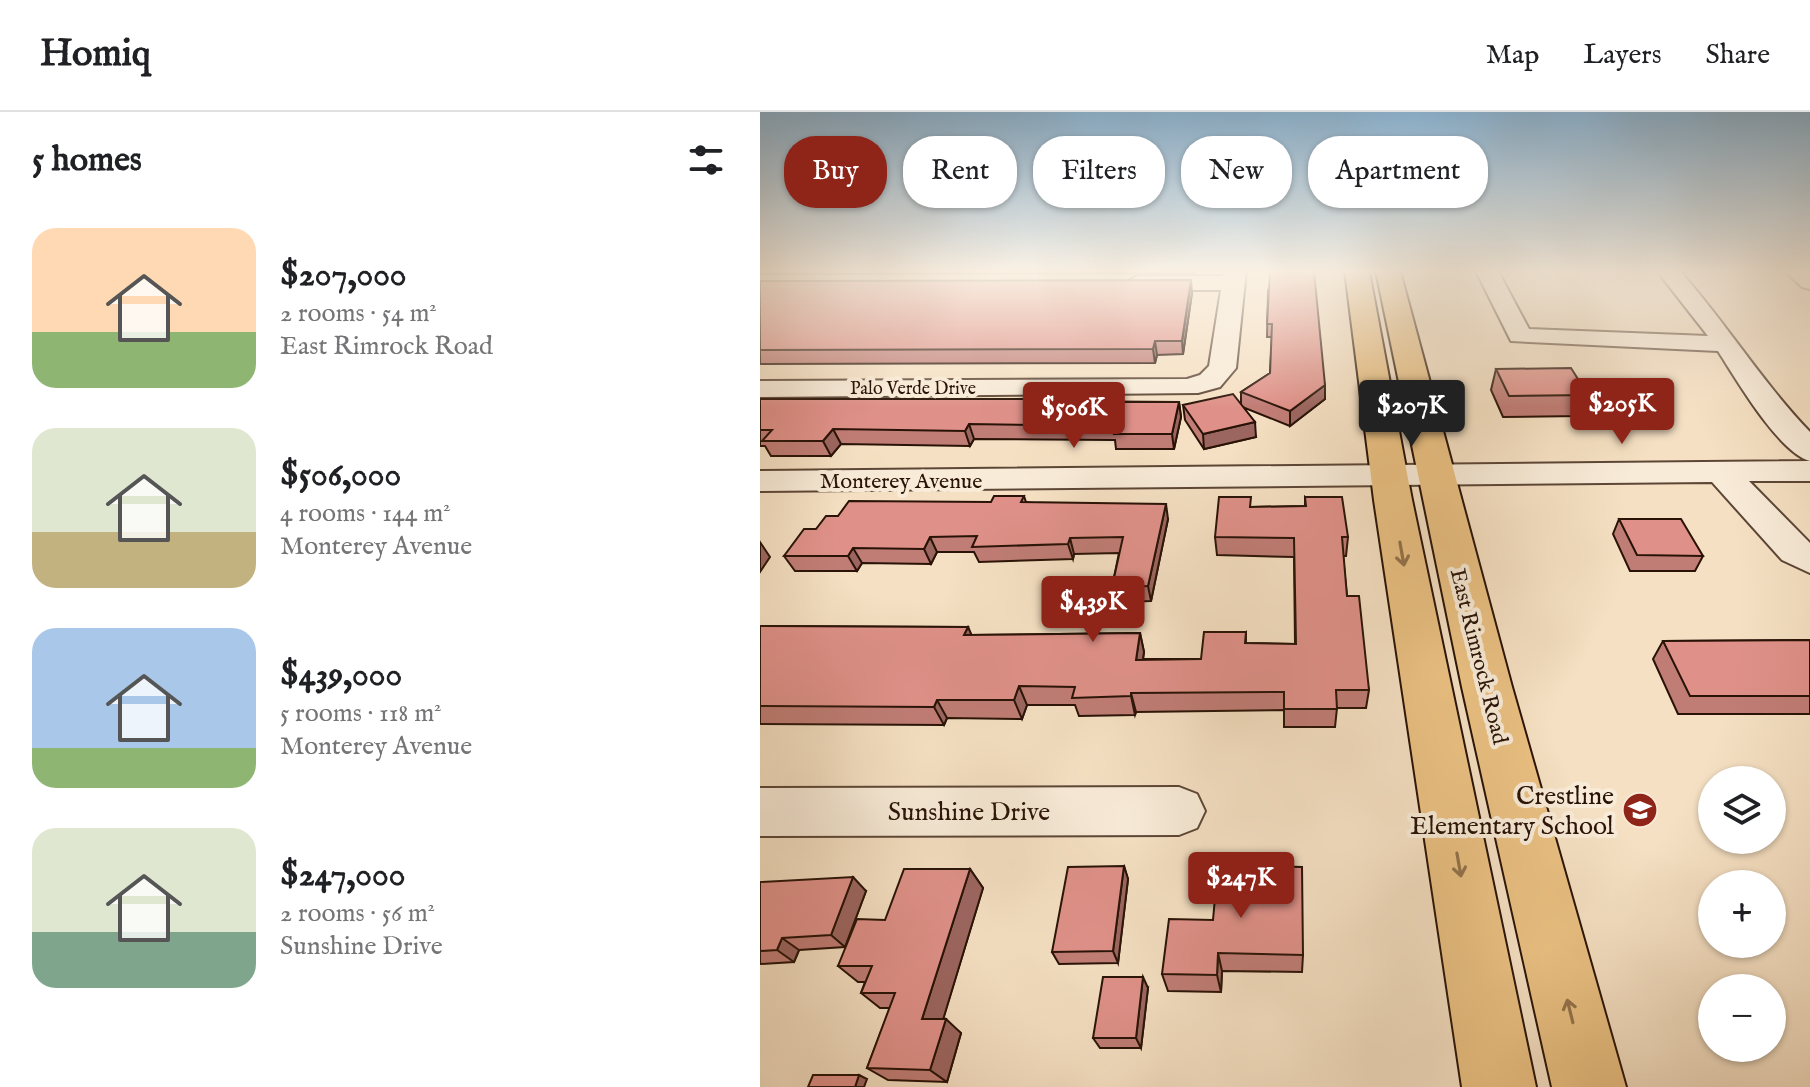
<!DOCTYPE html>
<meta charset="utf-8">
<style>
body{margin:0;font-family:"IM FELL English",serif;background:#f2f2f2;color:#202124;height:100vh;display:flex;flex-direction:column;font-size:30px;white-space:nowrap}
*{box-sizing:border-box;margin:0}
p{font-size:26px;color:#757577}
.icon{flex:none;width:44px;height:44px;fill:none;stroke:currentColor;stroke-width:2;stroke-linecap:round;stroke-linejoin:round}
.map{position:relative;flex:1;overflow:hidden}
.details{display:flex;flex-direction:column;background:#fff;width:760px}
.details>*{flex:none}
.top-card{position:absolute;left:24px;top:24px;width:760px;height:72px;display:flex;gap:16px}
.tools{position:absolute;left:938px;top:654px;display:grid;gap:16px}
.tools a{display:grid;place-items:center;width:88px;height:88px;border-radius:50%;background:#fff;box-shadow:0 2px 6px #0004;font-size:40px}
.price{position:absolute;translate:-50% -68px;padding:0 18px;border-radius:8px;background:#8f2418;color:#fff;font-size:26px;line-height:52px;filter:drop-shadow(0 2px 4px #0008)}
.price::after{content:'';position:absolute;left:50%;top:48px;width:24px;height:18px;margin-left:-12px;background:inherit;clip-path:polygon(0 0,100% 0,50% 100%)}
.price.selected{background:#222;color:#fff}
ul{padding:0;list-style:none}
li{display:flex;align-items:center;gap:24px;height:200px;padding:0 32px}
li span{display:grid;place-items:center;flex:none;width:224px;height:160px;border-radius:24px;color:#555}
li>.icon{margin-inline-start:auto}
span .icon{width:96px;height:96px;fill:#fffc;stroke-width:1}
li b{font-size:34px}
h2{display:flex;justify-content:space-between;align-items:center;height:96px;padding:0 32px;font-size:34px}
.chip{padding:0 28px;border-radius:32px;background:#fff;box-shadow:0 2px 6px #0004;font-size:28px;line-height:72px}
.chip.selected{background:#8f2418;color:#fff}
header{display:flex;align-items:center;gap:48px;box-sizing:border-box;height:112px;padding:0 40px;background:#fff;border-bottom:2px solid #e0e0e0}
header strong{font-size:38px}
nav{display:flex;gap:44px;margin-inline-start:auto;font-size:28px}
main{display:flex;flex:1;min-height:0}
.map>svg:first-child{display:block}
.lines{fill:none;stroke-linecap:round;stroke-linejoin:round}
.minor-casing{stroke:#5c4636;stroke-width:4}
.major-casing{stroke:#291307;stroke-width:4}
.minor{fill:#f8ebd8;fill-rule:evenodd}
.major{fill:#eac082;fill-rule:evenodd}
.wall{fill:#c07d76;stroke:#291307;stroke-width:2}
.shaded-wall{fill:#9c6660;stroke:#291307;stroke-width:2}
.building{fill:#df9189;stroke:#291307;stroke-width:2}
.oneway{stroke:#93724b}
.labels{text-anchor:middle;stroke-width:8;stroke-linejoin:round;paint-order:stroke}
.far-street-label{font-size:18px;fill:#291307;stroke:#f8ebd8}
.street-label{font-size:22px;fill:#291307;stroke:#f8ebd8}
.near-poi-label{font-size:26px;fill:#291307;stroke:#f8ebd8;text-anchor:end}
.near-street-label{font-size:26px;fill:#291307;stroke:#f8ebd8}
</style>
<header>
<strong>Homiq</strong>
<nav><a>Map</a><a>Layers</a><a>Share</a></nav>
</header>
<main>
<section class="details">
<h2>5 homes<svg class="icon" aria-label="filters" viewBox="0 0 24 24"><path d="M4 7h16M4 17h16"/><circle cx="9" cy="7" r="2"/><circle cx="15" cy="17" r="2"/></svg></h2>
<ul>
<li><span style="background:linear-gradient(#ffd9b3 65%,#8fb573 0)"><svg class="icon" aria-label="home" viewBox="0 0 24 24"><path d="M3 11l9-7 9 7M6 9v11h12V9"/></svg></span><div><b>$207,000</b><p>2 rooms · 54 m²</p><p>East Rimrock Road</p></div></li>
<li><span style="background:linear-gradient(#dfe7d0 65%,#c2b280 0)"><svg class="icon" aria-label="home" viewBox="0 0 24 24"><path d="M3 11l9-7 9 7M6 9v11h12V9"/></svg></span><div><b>$506,000</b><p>4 rooms · 144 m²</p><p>Monterey Avenue</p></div></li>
<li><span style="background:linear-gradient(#a9c7e8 75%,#8fb573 0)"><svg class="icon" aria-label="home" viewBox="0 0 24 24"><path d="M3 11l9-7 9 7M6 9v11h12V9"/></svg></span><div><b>$439,000</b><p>5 rooms · 118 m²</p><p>Monterey Avenue</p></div></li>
<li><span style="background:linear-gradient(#dfe7d0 65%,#7fa58c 0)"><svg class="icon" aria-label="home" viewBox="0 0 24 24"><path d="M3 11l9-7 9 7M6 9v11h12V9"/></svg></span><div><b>$247,000</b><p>2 rooms · 56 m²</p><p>Sunshine Drive</p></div></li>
</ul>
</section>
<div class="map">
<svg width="1050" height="975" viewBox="0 0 1050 975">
<rect width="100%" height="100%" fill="#f5e0c3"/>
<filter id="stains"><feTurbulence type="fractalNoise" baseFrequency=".0025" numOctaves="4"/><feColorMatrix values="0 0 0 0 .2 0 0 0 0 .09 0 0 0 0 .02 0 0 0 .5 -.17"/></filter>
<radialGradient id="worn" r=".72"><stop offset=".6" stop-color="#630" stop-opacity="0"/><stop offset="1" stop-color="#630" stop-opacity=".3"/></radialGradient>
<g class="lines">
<defs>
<path id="minor" d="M464,159H486L476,256L460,275L438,281L0,285V269L427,267L440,263L449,254L461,178H377L366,171L377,164H463Z
M716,159H738L769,217L948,224L897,159H920C966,211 1002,270 1050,320V349C1019,341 976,267 958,239L751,229Z
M1025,159H1050V177L1042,175Z
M1050,349V369H989L1050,431V461L1022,448L952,370L0,379V359Z
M419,675L437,682L445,699L437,716L419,723L0,724V676Z"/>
<path id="major" d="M585,159H609L652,388L776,975H702L614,388Z
M616,159H640L752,575L866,975H792L702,575Z"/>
</defs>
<use href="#minor" class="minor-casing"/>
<use href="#major" class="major-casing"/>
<use href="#minor" class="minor"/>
<use href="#major" class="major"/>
</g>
<path class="wall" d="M0,159H435V161L0,162Z
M0,169L432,181L423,242L397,243L395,251L0,252Z
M508,180L565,287L530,314L485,296L496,325L444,337L425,308L423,293L481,292V280L510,261L512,225H507Z
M736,257L828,283L821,304L743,305L731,278Z
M0,287L419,290L421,305L414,337H356L355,328L214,327L210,334L81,332L71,344H11L5,334H0Z
M264,384L266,390L408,407L391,489L356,490L352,475L359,441L314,442L313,447L219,450L214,440H177L171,452L102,451L97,459H35L24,444L56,417L78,404L231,390Z
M545,385L588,425L586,444H583L587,484L609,578L606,596H577L575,615H524V598L376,600L375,603L319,604L315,593H267L262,607L187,606L184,613L0,612V514L208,515L211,523L380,521L384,540L383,547H441L486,520V531L535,532L534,445L457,443L455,425L491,395L545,394Z
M859,407L943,444L935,459H870L853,422Z
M1050,528V602H918L893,547L903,529Z
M364,754L368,767L358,851L299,852L292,840Z
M210,757L223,776L183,907L201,921L187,970L128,968L107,956L130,896H120L101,881L105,870H98L78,854L125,808Z
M0,770L106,779L85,835L39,838L34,850L0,852Z
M453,808L543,843L542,860L462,859L461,880L408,879L402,862Z
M388,876L381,936H340L333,926Z"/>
<path class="shaded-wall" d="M431,168L432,181L423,242L422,229Z
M395,229L397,243L395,251L393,237Z
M565,273V287L530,314V299Z
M419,290L421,305L414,337L412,322Z
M495,310L496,325L444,337L443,322Z
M209,312L214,327L210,334L205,319Z
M73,317L81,332L71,344L63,329Z
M406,392L408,407L391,489L388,474Z
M170,425L177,440L171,452L164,437Z
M310,426L314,442L313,447L308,432Z
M0,430L10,445L0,460Z
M93,436L102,451L97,459L88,444Z
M208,515L216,533L204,523Z
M380,521L384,540L380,566L376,548Z
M259,574L267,593L262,607L254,588Z
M371,581L376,600L375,603L371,584Z
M177,588L187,606L184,613L174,595Z
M364,754L368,767L358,851L353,839Z
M210,757L223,776L179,921L162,907Z
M93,765L106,779L85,835L71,823Z
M22,826L39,838L34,850L17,838Z
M458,841L462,859L461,880L457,863Z
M383,865L388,876L381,936L376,926Z
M186,907L201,921L187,970L170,958Z
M99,963L107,967L104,975H95Z"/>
<path class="building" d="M510,159H554L565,273L530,299L481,280L510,261L512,212H507Z
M431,168L422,229H395L393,237L0,238V169Z
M811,256L828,283L749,284L736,257Z
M473,282L495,310L443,322L423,293Z
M323,283H352L350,290H419L412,322H354L356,314L209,312L205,319L73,317L63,329H2L12,318H0V287H322Z
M234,384H264L261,390L406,392L388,474L352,475L363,425L310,426L308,432L212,435L217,424L170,425L164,437L93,436L88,444H24L44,417H56L66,404H78L89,389L231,390Z
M459,385H491L490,395L546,394L545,385H582L588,425H582L587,484H599L609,578H576L577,597H524V580L371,581V584L312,586L315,575L259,574L254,588H177L174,595L0,594V514L208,515L204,523L380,521L376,548L441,547L444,520H486L485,531L536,532L534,426L455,425Z
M859,407H921L943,444L877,443Z
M1050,528V584H930L903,529Z
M458,753L542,755L543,843L458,841L457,863L402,862L409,807L453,808Z
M364,754L353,839L292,840L308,755Z
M144,757H210L162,907H186L170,958L107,956L135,881H101L112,854H78L97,807L125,808Z
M93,765L71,823L22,826L17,838L0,839V770Z
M343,865H383L376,926H333Z
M53,963H99L95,975H48Z"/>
<defs><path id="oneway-shaft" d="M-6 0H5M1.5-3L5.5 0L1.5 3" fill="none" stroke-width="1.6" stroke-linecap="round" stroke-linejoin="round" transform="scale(2)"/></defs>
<g class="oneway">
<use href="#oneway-shaft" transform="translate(642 442) rotate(80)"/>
<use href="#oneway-shaft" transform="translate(699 753) rotate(80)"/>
<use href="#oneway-shaft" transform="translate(810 899) rotate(-104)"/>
</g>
<linearGradient id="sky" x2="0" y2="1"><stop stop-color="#8bb6d7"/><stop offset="0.54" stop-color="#faf1e4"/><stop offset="1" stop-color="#faf1e4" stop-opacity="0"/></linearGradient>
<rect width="1050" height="295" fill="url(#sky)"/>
<defs>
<symbol id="school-disc" viewBox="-11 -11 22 22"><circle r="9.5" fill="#8f2418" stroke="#f8ebd8"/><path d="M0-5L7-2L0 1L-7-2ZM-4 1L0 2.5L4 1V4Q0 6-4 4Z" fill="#fff"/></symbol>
</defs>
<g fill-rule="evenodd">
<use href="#school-disc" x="860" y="678" width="40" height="40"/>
</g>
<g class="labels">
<g class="far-street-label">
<text x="153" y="282">Palo Verde Drive</text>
</g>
<g class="street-label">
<text x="141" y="376">Monterey Avenue</text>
<text transform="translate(720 544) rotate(76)" y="8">East Rimrock Road</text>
</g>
<g class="near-poi-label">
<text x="854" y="692">Crestline<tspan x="854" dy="30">Elementary School</tspan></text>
</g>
<g class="near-street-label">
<text x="209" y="708">Sunshine Drive</text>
</g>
</g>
<rect width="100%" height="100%" filter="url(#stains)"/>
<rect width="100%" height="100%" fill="url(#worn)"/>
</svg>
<div class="tools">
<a><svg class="icon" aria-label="layers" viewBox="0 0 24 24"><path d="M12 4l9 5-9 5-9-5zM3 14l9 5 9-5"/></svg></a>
<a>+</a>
<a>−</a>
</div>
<b class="price" style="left:862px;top:334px">$205K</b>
<b class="price selected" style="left:652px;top:336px">$207K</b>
<b class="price" style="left:314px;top:338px">$506K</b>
<b class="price" style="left:333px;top:532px">$439K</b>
<b class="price" style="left:481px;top:808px">$247K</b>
<div class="top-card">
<a class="chip selected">Buy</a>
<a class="chip">Rent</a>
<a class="chip">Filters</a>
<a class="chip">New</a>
<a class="chip">Apartment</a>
</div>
</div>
</main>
